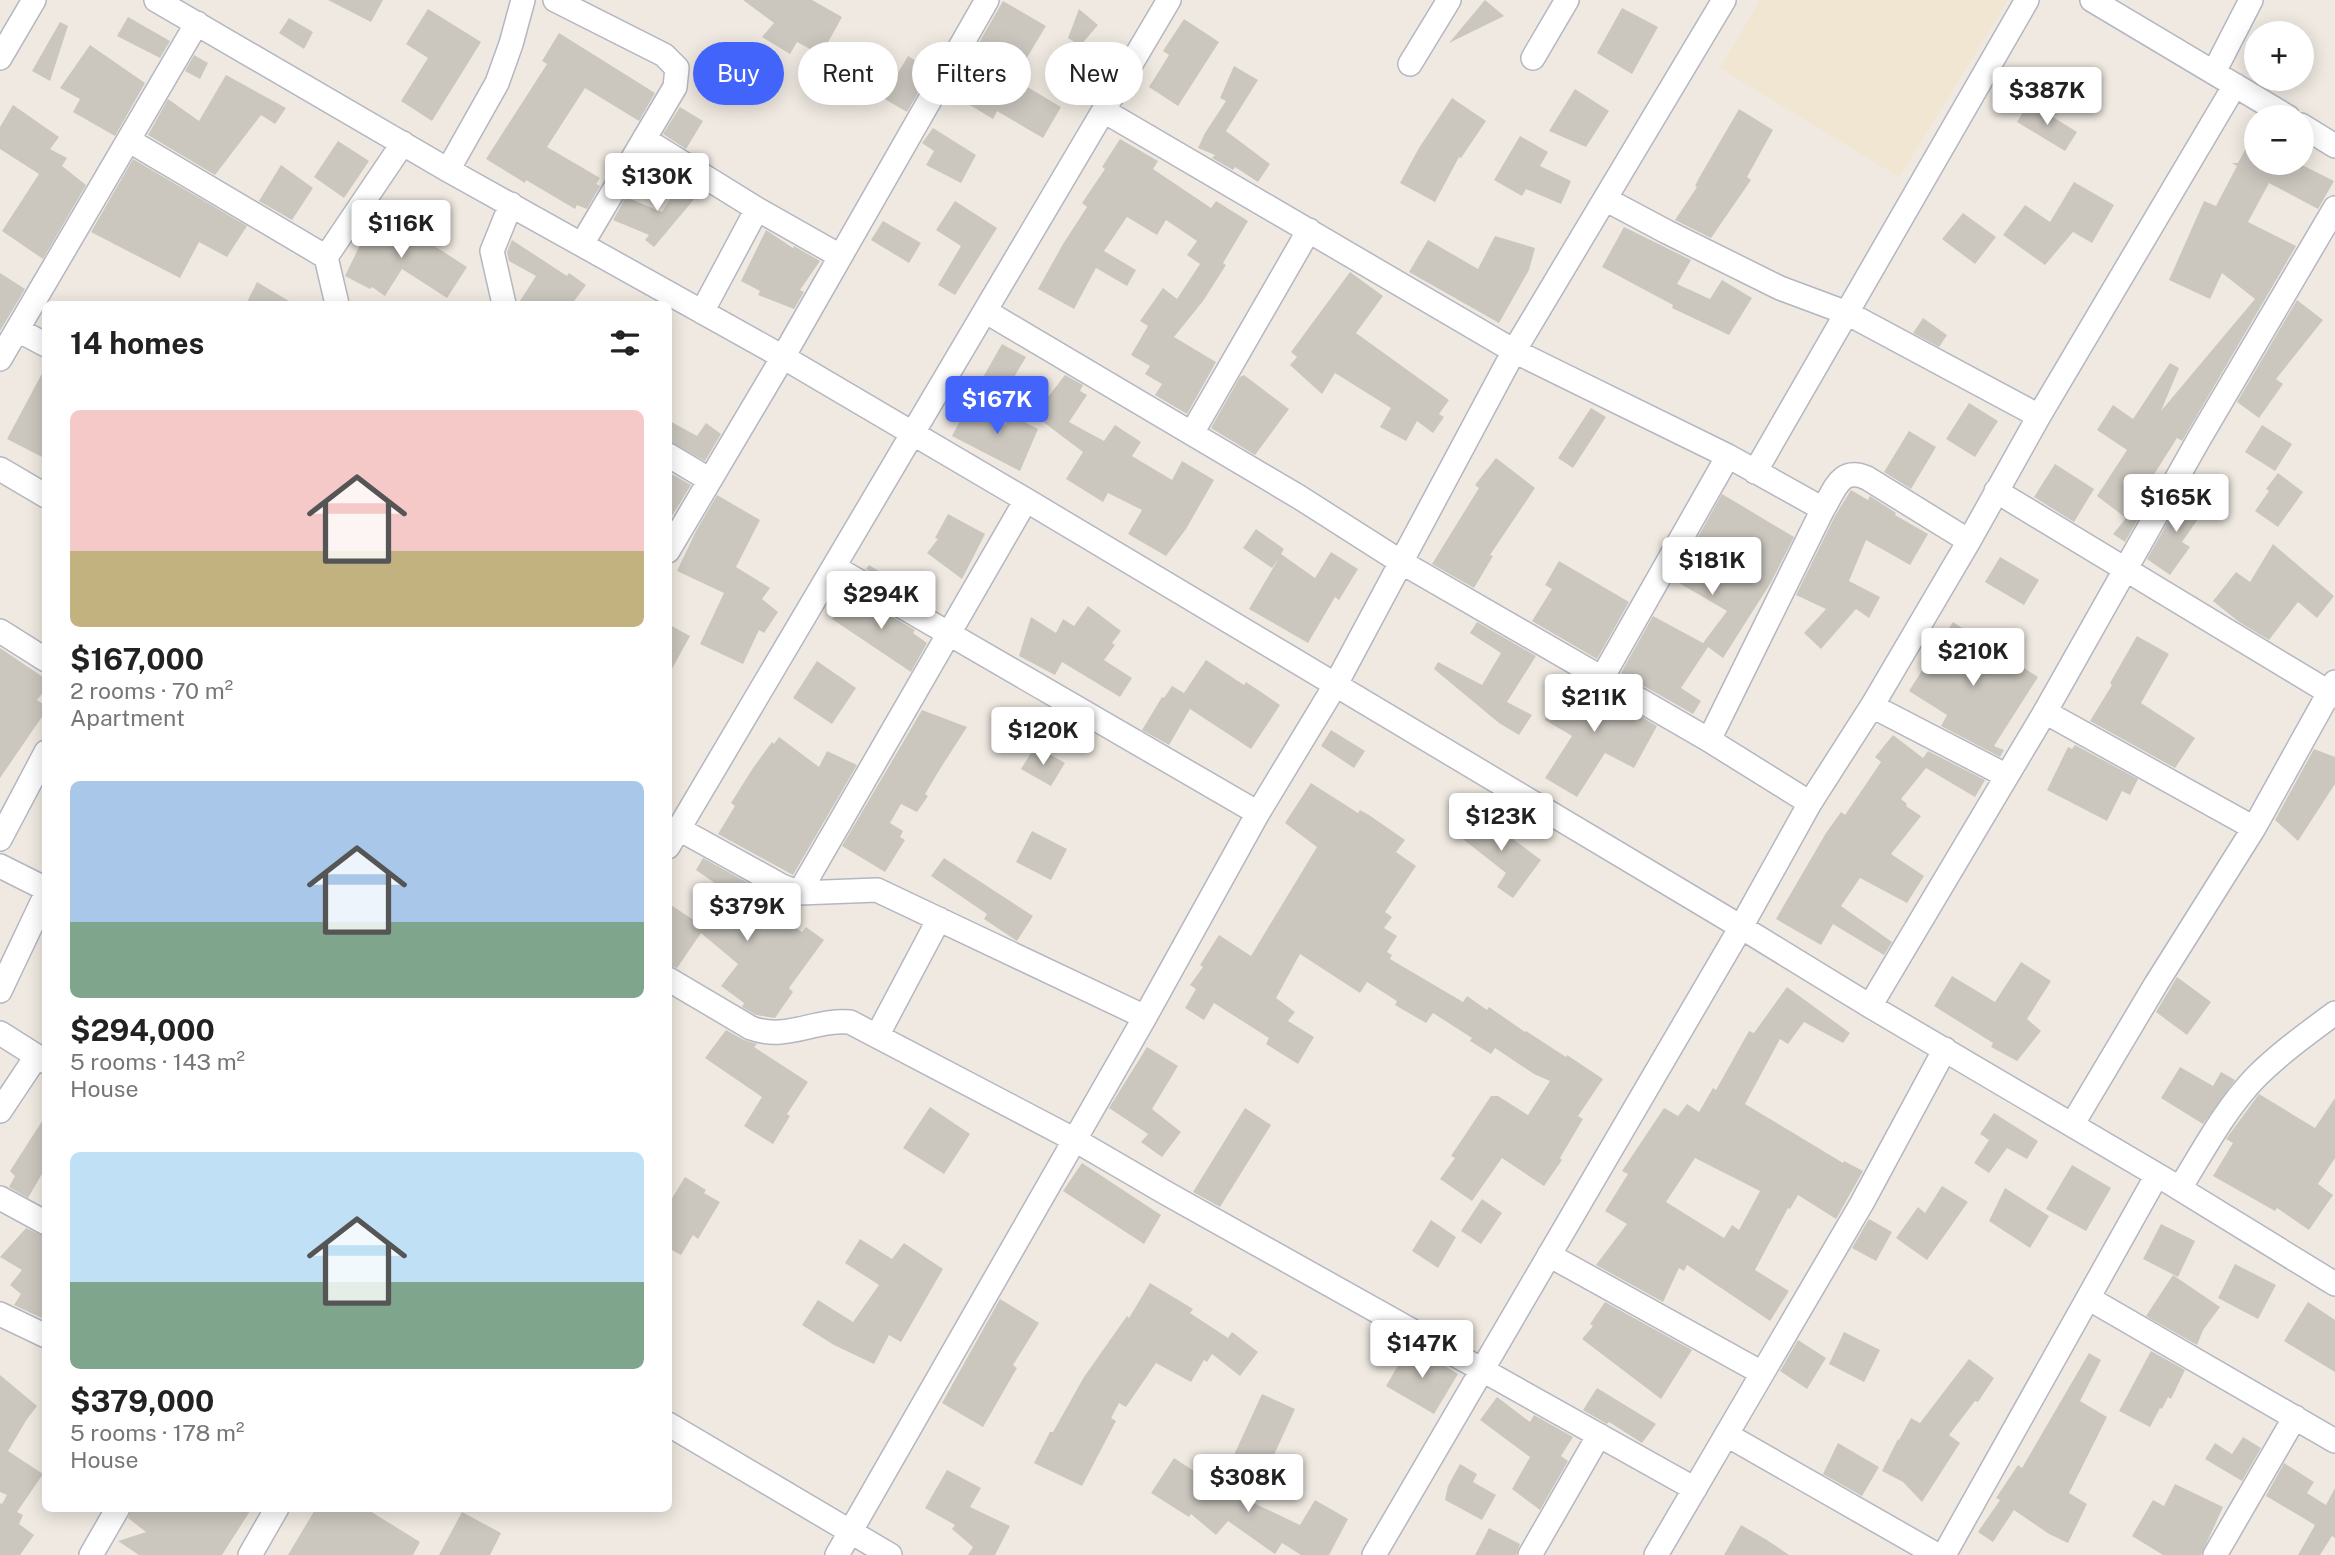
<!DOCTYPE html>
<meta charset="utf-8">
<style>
body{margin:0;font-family:"Public Sans",sans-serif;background:#f2f2f2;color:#222;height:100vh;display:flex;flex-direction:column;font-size:26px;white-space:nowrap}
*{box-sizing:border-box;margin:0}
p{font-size:23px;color:#767676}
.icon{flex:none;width:38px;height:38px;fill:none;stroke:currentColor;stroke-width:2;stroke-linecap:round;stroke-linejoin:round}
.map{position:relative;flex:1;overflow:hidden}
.panel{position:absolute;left:42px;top:301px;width:630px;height:1211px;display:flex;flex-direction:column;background:#fff;border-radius:10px;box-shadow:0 4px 18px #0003}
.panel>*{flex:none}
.top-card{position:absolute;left:693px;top:42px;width:665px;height:63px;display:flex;gap:14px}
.buttons{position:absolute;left:2244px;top:21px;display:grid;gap:14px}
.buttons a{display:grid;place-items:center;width:70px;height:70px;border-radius:50%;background:#fff;box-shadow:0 4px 18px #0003;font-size:35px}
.price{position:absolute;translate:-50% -60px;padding:0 16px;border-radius:7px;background:#fff;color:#222;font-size:23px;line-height:46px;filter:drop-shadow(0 2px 4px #0008)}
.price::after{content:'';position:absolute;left:50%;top:42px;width:21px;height:16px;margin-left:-10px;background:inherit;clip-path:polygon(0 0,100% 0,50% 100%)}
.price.on{background:#4264fb;color:#fff}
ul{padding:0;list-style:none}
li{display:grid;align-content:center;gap:14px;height:371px;padding:0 28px}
li span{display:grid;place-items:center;height:217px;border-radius:10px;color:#555}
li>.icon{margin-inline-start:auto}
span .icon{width:126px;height:126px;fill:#fffc;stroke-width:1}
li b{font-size:30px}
h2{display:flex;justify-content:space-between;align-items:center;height:84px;padding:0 28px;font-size:30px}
.tag{padding:0 24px;border-radius:32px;background:#fff;box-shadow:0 4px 18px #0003;font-size:24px;line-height:63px}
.tag.on{background:#4264fb;color:#fff}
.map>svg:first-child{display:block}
.education{fill:#f0e6d1}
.building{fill:#cbc7bf;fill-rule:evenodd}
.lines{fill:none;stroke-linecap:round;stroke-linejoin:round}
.minor-casing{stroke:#b4b7c1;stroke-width:26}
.minor{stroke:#fff;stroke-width:23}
</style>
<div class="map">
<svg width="2335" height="1555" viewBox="0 0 2335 1555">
<rect width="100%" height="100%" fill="#efe9e1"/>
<path class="education" d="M1760,0H2008L1899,177L1720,68Z"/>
<path class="building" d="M328,0H383L371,22Z
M743,0H812L842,17L821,55L797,42L790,54L762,37L774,23Z
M1485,0L1504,16L1449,43Z
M1003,1L1046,26L1014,79L1061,107L1043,138L997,111L993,119L950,93Z
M1622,8L1658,27L1632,74L1597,53Z
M428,9L481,42L432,121L401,101L428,58L406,44Z
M1079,9L1098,25L1080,46L1068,38Z
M128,17L170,41L160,58L117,36Z
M289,18L313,32L304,49L279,33Z
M1184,19L1219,42L1178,106L1149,87L1169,55L1163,51Z
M60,22L68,26L50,81L32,71Z
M559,33L655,93L639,121L585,88L547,147L600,178L596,184L600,186L587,209L577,205L575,209L526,180L525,183L486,159L547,64L542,61Z
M90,45L145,83L115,136L73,112L80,99L60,88Z
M194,55L208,63L200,79L185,71Z
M908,56L931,70L907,112L883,98Z
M1234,66L1258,80L1226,131L1270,164L1258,182L1235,167L1233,170L1212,158L1215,155L1198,148L1205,133L1226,101L1220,98Z
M226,75L286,108L275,124L261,115L215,175L148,135L168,99L199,121Z
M1575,89L1609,111L1586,147L1549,131Z
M1452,98L1486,121L1461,158L1459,157L1435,202L1400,183L1419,148Z
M2029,102L2077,132L2065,151L2017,122Z
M13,105L59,137L50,149L67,158L62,166L86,185L43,259L2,231L39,174L0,149V127Z
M680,107L703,121L686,149L663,134Z
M1739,109L1773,130L1747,177L1751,180L1711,238L1675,220L1697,187L1695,186L1699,178Z
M933,128L976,155L961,183L926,165L934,151L922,143Z
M2256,129V163H2298L2334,181L2318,209L2269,183L2248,222L2296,246L2182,441L2177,438L2153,476L2160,480L2125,542L2113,534L2126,518L2097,496L2127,450L2097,430L2113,405L2133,419L2170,363L2179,368L2161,411L2255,299L2222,273L2210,299L2169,280L2204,201L2216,206L2237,166L2232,163H2238Z
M1520,136L1548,152L1540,166L1571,181L1561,204L1526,189L1522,196L1494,180Z
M1120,139L1158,161L1153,169L1211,208L1216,201L1248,221L1223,263L1226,265L1203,301L1174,337L1216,362L1187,414L1155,395L1162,384L1145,374L1150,366L1131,355L1148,326L1140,321L1163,288L1177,299L1200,264L1187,255L1197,241L1166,220L1157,235L1127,217L1104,251L1136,270L1127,286L1096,268L1074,309L1038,289L1063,244L1087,207L1082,203L1105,169L1102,167Z
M338,141L369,161L344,198L314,177Z
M133,159L247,226L227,257L199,242L180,278L91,232Z
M281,165L313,188L292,220L259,201Z
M682,179L701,191L654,247L645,240L649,235L613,220L626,197L662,212Z
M2074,182L2114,205L2092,243L2073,232L2045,265L2003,235L2025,205L2050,222Z
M955,201L997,228L955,295L938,285L961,246L936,230Z
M1963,213L1996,237L1975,264L1942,239Z
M374,215H381L409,236L411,231L467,267L447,298L402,269L385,296L372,287L370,289L345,276L361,243L360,235Z
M883,221L921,243L909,263L871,240Z
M1624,227L1691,260L1677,284L1710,299L1722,280L1752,298L1729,335L1672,308L1673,305L1602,267Z
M766,230L793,248L794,246L820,261L800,290L804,292L794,309L758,295L760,291L741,281Z
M1495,236L1535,248L1529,270L1499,323L1409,272L1428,240L1478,269Z
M512,240L567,276L569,273L586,285L572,304H518L536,276L509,261L507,252Z
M1350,272L1383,296L1356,333L1449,400L1439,414L1444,417L1433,433L1417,421L1406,441L1380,427L1391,408L1335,373L1322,394L1290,365L1297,357L1291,352Z
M0,273L25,289L0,331Z
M257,282L294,304H246Z
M2297,300L2323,320L2276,379L2283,384L2259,418L2237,402Z
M1923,318L1947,335L1939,347L1913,333Z
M1002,344L1026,357L1004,394L982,379Z
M46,366V459L7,439Z
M1065,375L1083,385L1080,391L1087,395L1069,422L1104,441L1115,425L1141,442L1132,456L1172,480L1182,461L1214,480L1186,529L1166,556L1128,534L1142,510L1108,493L1103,502L1066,479L1083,452L1034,415Z
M1244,375L1289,409L1255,455L1211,428L1240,377Z
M1969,403L1998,421L1975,457L1946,439Z
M969,404L1005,425L1011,415L1038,429L1020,471L952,436Z
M1591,408L1606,417L1573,468L1558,458Z
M668,420L697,436L706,423L721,434L705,461L668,441Z
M2262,425L2292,444L2275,471L2245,452Z
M1909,431L1936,447L1911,489L1884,472Z
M1496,458L1535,488L1490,555L1493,556L1474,588L1432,564L1479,488L1475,485Z
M2055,464L2094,489L2074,522L2034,497Z
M668,472L691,485L672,516L668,514Z
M2278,473L2303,492L2278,527L2255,511L2269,491L2266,489Z
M1851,490L1868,500L1870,496L1896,513L1895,515L1928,534L1910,565L1866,540L1849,581L1880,597L1869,618L1856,609L1821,649L1804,633L1826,609L1796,595L1835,516Z
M2188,493L2207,506L2182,542L2190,547L2170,575L2147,559L2182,497L2184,498Z
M1722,494L1794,537L1770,584L1723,658L1708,647L1681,688L1701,701L1693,714L1621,673L1653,616L1703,643L1727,611L1674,580Z
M717,495L760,520L736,567L770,588L762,599L778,612L764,633L759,630L743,664L700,644L724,593L677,571L696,531Z
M948,514L985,534L962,579L927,553L938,539L935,538Z
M1256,529L1284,549L1281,554L1315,578L1331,552L1358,569L1339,600L1335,597L1308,643L1249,609L1279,558L1272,568L1243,548Z
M2273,544L2334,596L2317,618L2298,602L2269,640L2239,622L2213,601L2236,572L2250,582Z
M2000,557L2039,580L2024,605L1985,582Z
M1559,561L1629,602L1597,659L1532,621L1552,589L1545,585Z
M869,565L929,603L928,605L866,569Z
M850,593L915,630L913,633L927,643L911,672L832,619Z
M1088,606L1121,631L1112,643L1115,645L1104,660L1132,678L1120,697L1062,662L1055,675L1019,656L1031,617L1056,633L1063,619L1074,626Z
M1477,622L1536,656L1507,702L1532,715L1519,735L1499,723L1434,669L1438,662L1482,685L1501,653L1470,633Z
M1953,622L2038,677L1994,746L2004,750L2000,757L1941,726L1947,715L1909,691Z
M668,624L690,636L668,676Z
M2137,636L2169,654L2141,703L2195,738L2175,768L2090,721L2112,685L2110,683Z
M0,648L46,679V689L37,700L46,706V711L0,778Z
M1206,660L1244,685L1246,682L1280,705L1251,749L1190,709L1169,745L1142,730L1162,697L1164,698L1172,686L1184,693Z
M817,661L856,688L832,724L793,698Z
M1571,676L1657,726L1634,768L1605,753L1577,797L1545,778L1572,736L1545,720Z
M922,710L967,727L940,769L925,794L928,796L917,812L901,804L890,823L903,831L900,837L905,840L885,872L842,846Z
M1331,730L1365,751L1354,768L1321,746Z
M1893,735L1923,758L1928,751L1985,780L1975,797L1926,768L1901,799L1907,804L1906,806L1921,816L1891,854L1924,876L1907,903L1860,878L1841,906L1892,942L1884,955L1833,924L1821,945L1776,919L1826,833L1841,812L1845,815L1881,762L1875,757Z
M779,737L819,767L827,751L857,765L793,875L718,834L735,806L731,803L753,768L772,742L774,744Z
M2075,745L2138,779L2130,795L2122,791L2107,821L2047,790L2068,747L2072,749Z
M1034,748L1048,757L1049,754L1065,763L1051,786L1021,769Z
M2314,749L2335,757V784L2298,841L2275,820Z
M1311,783L1358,813L1360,810L1369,815L1405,840L1396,852L1416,866L1385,912L1392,917L1384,928L1397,936L1387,952L1392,955L1390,959L1463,1002L1467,996L1487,1010L1489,1007L1525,1032L1526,1031L1566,1057L1567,1055L1603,1079L1578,1116L1583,1119L1560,1158L1562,1160L1544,1186L1502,1158L1472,1201L1440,1179L1455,1158L1451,1156L1491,1096H1498L1528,1115L1550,1081L1534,1074L1495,1048L1491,1054L1470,1041L1472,1038L1433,1013L1426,1023L1395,1005L1397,1001L1367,982L1360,993L1300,954L1276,998L1295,1012L1288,1021L1314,1037L1298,1064L1266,1044L1269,1038L1214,1003L1204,1020L1185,1008L1196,989L1190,985L1203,967L1200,965L1219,935L1251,956L1317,847L1285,823Z
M1477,812L1541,860L1513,898L1497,887L1506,873L1459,836Z
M1032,831L1067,849L1051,880L1016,862Z
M703,858L779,900L772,910L802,932L806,927L824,940L789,988L793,992L775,1018L756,1015L742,1007L744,1003L721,986L738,964L701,933L677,968L668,965V903L704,927L729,893L696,870Z
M944,858L1033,916L1017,941L984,919L987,914L931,876Z
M2021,962L2051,981L2027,1019L2041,1031L2017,1061L1991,1047L1993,1043L1934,1006L1952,976L1995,1002Z
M2177,977L2211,1002L2187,1035L2156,1012Z
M1787,987L1850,1033L1843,1043L1804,1022L1788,1044L1780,1039L1745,1104L1843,1163L1844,1161L1863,1171L1836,1219L1798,1195L1790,1209L1788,1208L1755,1270L1789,1291L1770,1321L1687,1265L1684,1271L1679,1268L1663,1302L1596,1265L1627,1224L1605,1211L1628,1174L1622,1171L1664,1108L1678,1116L1687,1104L1699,1112L1713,1088L1716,1090L1749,1031L1754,1033ZM1695,1158L1760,1191L1739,1230L1732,1225L1724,1238L1666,1202Z
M726,1030L744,1040L757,1044L754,1047L808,1082L787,1114L790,1116L773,1144L744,1126L762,1097L705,1058Z
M1147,1047L1178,1066L1152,1109L1181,1132L1162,1157L1141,1142L1148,1134L1109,1108Z
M2180,1067L2213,1086L2221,1072L2235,1080L2203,1124L2161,1098Z
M2259,1094L2315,1128L2335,1098V1158L2318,1184L2333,1195L2309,1230L2277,1208L2275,1211L2213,1176L2233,1143L2226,1139Z
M930,1107L970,1134L944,1174L903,1148Z
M1245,1108L1271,1125L1220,1207L1193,1192Z
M1994,1113L2038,1141L2027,1159L2007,1148L1989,1173L1974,1163L1989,1140L1980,1134Z
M46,1115V1167L28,1198L9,1187L15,1176L10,1171Z
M1082,1163L1161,1215L1144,1244L1063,1191Z
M2072,1165L2111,1188L2086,1231L2046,1209Z
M685,1177L706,1190L704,1193L720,1202L698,1239L693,1235L681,1255L668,1248V1205Z
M1942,1186L1968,1202L1927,1260L1896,1238L1918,1207L1925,1213Z
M2005,1188L2049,1216L2030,1248L1989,1221Z
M1482,1199L1502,1213L1481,1244L1461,1231Z
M1869,1219L1892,1232L1876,1261L1852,1248Z
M1431,1220L1456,1237L1438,1268L1412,1251Z
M2161,1224L2195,1241L2178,1277L2143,1259Z
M26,1228L46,1237V1320L14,1305L21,1294L10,1285L22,1270L0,1257Z
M860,1239L892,1259L904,1243L943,1269L901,1342L889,1335L874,1364L834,1345L802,1325L818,1300L853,1322L879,1285L845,1263Z
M2235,1264L2276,1285L2258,1319L2218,1298Z
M2173,1275L2220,1307L2203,1330L2197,1345L2146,1316Z
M1150,1283L1193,1309L1190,1313L1228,1338L1232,1332L1258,1352L1240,1376L1212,1354L1207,1362L1204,1360L1191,1382L1156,1363L1126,1407L1119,1403L1111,1418L1116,1421L1082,1486L1034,1463L1050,1432H1053L1084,1377L1127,1316L1129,1318Z
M1000,1299L1039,1323L1013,1365L1017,1368L983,1427L942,1403Z
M1605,1302L1692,1350L1661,1399L1582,1339L1593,1326L1590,1324Z
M2308,1302L2335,1320V1372L2284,1341Z
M1844,1332L1880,1350L1864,1382L1829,1364Z
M1798,1340L1826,1358L1807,1389L1780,1371Z
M1410,1345L1458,1374L1434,1414L1386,1386Z
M2151,1351L2185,1370L2171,1399L2168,1397L2162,1409L2160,1408L2150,1427L2119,1411Z
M2089,1353L2101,1360L2080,1401L2107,1417L2069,1493L2087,1504L2068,1543L2049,1534L2014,1510L1993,1542L1978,1532L2000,1500L1996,1498L2018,1465L2022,1468Z
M1969,1359L1994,1378L1978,1402L1975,1401L1949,1435L1960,1443L1922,1502L1903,1482L1882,1471L1898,1439L1899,1440L1911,1418L1920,1423Z
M0,1375L37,1406L27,1419L8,1451L43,1474L17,1512L23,1515L19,1524L34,1535L20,1555H0V1503L2,1504L7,1495L0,1492Z
M1597,1388L1656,1424L1642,1443L1609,1422L1607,1424L1583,1410Z
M1262,1394L1295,1409L1267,1470L1234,1455Z
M1497,1397L1530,1422L1534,1415L1573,1437L1561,1456L1568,1461L1540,1510L1512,1489L1530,1457L1480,1420Z
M2243,1437L2261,1448L2242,1481L2205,1459L2215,1443L2232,1454Z
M1838,1443L1879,1467L1862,1496L1823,1474Z
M1174,1458L1227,1493L1228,1491L1300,1525L1315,1500L1348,1519L1329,1555H1301L1282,1543L1275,1554L1228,1521L1216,1535L1191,1514L1189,1517L1151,1493Z
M2284,1463L2314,1482L2307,1493L2326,1505L2335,1488V1538L2332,1536L2320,1555H2298L2315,1525L2266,1496Z
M1460,1464L1477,1474L1473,1482L1496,1495L1482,1520L1445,1500L1448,1486Z
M947,1470L981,1488L970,1507L1010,1526L995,1555H968L973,1547L952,1529L955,1525L925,1508Z
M2175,1484L2223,1507L2201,1555H2163L2132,1536L2153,1500L2164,1506Z
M132,1508H252L222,1555H139L118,1541L146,1532L128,1518Z
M316,1508H365L420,1542L413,1555H288Z
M462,1512L501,1533L490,1555H439Z
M1741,1525L1767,1540L1789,1555H1724Z
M1489,1528L1520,1544L1516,1555H1475Z"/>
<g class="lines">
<defs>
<path id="minor" d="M156,0L448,170L783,357L1026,500L1741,927L1870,1006L2169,1182L2335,1284
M555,0L664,55L677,68L675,87L582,244
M2092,0L2288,117
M0,58L34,0
M1533,58L1567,0
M1410,64L1449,0
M2214,72L2251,0
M1104,111L1514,351L1728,456L1823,509
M2301,125L2335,146
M644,139L757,209L840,256
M130,141L326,257
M448,170L497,83L511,44L523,0
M1605,199L1667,232L1780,288L1847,313L2039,416
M337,304L326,257L403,143
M504,304L492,251L511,204
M985,311L1299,497L1401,562L1709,740L1810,803
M702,312L757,209
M18,330L46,345
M0,359L197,23
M1192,433L1309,230
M668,455L710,480
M0,469L46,496
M1755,472L2027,0
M1996,491L2335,696
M668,551L783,357L987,0
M834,567L1258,813
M0,631L46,660
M1602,678L1728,456
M1872,706L2007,776
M2045,712L2254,828
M1709,740L1823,509C1835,490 1840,466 1867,478L1969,541
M679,829L782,886L799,893L877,890L1145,1017
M0,839L46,752
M668,847L1169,0
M0,866L46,889
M799,893L1026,500
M668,979L751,1028C787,1041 814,1019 850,1022L1075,1140L1166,1193L1695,1489
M0,991L46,894
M1870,1006L2045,712L2199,439L2335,208
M0,1033L46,1062
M877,1036L939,919
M0,1111L36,1057
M2072,1125L2156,984L2254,828L2335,682
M2180,1188C2203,1151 2225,1109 2256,1077C2280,1053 2308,1033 2335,1013
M0,1198L46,1223
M1549,1255L1762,1373
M2088,1298L2335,1441
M0,1314L46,1336
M668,1424L890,1555
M1727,1435L1937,1555
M91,1555L118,1508
M250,1555L277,1508
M837,1555L1145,1017L1258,813L1336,684L1514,351L1724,0
M1374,1555L1741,927L1810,803L1872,706L1969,541L2039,416L2235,85
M1530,1555L1599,1435
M1656,1555L1862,1203L1945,1049
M1944,1555L2157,1175
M2215,1555L2295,1417"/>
</defs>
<use href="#minor" class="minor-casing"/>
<use href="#minor" class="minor"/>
</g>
</svg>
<div class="buttons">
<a>+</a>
<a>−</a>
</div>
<b class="price" style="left:2047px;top:127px">$387K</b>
<b class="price" style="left:657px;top:213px">$130K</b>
<b class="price" style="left:401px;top:260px">$116K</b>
<b class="price on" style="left:997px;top:436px">$167K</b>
<b class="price" style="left:2176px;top:534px">$165K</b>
<b class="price" style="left:1712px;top:597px">$181K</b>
<b class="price" style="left:881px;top:631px">$294K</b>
<b class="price" style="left:1973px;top:688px">$210K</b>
<b class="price" style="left:1594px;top:734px">$211K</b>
<b class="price" style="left:1043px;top:767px">$120K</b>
<b class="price" style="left:1501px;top:853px">$123K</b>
<b class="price" style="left:747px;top:943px">$379K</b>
<b class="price" style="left:1422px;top:1380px">$147K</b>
<b class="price" style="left:1248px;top:1514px">$308K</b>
<div class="top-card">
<a class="tag on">Buy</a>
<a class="tag">Rent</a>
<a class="tag">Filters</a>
<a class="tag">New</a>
</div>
<section class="panel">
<h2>14 homes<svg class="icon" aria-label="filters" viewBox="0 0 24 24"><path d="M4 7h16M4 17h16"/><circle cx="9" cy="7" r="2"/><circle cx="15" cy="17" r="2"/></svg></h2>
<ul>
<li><span style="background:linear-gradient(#f6c9c9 65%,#c2b280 0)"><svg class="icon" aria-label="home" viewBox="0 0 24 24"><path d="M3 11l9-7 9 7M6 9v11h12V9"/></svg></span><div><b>$167,000</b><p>2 rooms · 70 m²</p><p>Apartment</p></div></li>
<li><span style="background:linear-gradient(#a9c7e8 65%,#7fa58c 0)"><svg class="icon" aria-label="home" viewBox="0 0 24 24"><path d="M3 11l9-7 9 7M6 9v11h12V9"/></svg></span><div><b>$294,000</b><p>5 rooms · 143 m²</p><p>House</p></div></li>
<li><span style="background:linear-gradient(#bfe0f5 60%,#7fa58c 0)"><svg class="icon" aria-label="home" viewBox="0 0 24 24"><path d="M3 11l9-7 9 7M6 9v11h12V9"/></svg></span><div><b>$379,000</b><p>5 rooms · 178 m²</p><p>House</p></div></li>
</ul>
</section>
</div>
